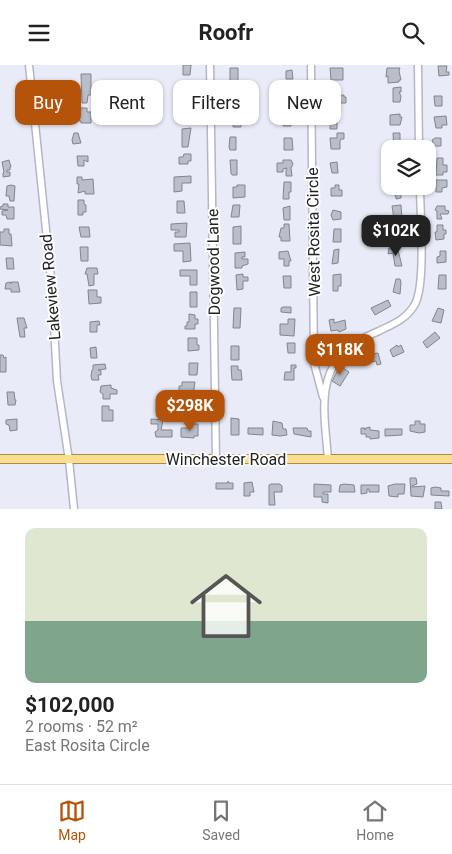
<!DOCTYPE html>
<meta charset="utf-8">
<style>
body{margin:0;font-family:Roboto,sans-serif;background:#f2f2f2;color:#222;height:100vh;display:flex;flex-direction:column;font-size:19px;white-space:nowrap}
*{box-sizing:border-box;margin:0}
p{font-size:16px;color:#767676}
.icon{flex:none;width:28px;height:28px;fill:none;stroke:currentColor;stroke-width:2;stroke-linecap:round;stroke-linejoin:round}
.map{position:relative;height:444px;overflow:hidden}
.side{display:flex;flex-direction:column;background:#fff;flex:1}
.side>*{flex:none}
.guide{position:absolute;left:15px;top:15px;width:422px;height:45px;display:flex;gap:10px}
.fabs{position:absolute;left:381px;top:75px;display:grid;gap:10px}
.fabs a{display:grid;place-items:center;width:55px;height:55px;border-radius:10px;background:#fff;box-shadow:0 1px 4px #0004;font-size:25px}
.price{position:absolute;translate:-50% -42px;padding:0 11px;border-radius:10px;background:#b45309;color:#fff;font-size:16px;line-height:32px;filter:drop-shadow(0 1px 2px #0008)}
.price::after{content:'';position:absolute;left:50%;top:30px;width:15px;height:11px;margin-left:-8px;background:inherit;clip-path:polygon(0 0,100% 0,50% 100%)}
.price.current{background:#222;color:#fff}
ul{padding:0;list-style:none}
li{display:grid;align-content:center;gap:10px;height:265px;padding:0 25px}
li+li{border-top:1px solid #e0e0e0}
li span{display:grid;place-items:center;height:155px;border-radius:10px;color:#555}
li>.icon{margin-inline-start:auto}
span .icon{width:90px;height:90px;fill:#fffc;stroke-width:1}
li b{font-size:21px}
.tag{padding:0 18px;border-radius:10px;background:#fff;box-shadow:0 1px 4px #0004;font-size:18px;line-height:45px}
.tag.current{background:#b45309;color:#fff}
header{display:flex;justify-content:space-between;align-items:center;height:65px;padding:0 25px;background:#fff;font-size:22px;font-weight:700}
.tab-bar{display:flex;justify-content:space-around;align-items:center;height:70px;border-top:1px solid #e0e0e0;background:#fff;font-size:14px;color:#767676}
.tab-bar a{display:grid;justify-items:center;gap:2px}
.tab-bar .current{color:#b45309}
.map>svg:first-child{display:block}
.building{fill:#babec9;stroke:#82858f}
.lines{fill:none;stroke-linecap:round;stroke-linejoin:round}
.minor-casing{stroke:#b4b7c3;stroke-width:9}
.major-casing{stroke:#ad8d3d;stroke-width:10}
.minor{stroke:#fff;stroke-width:6}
.major{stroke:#fbdd92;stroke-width:8}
.labels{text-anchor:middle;stroke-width:4;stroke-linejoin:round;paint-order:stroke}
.street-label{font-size:16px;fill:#212226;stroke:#fff}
</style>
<header><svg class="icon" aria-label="menu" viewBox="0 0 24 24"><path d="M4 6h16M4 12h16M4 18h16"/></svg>Roofr<svg class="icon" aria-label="search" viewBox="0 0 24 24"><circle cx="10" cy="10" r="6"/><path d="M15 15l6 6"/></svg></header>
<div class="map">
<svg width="452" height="444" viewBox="0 0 452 444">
<rect width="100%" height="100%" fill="#e9ecf8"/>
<path class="building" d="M191,0L190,10H183V0Z
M438,1H447L446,7H449V10L439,11Z
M230,3H238V19H230Z
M330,3H343V15H331Z
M387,3H400L399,6L401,15H399V17L388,18V11L386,12Z
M292,5L293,14H286V6Z
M81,9H91V30H88L87,38H82Z
M182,19H190L191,35H183Z
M401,22V27H399L401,31L400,37H393V23Z
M331,25H336L335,31L344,30V32H346V38H332Z
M231,26H238L239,41H231V35H229V31H231Z
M286,29H293V37H286Z
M434,31H442V41H435Z
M81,43H87V47H91V58H81V56H79Z
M183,43H190V49H192L191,57H183Z
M331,46H337V64H330Z
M286,48H292L291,61H283V57H280L279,53H288Z
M233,49H239L241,62H233Z
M400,49V52H402L400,60H390V50Z
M446,51L447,60H442V63H436L434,52Z
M191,63L188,82H182V64Z
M74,68H78L81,78L73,79L72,75Z
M337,68H344V74H341L340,76V84H331L330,73H337Z
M393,68H400V76H402L400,83H394Z
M230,72H236V85H230L229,82Z
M284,73H292L293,85H284Z
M435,73H441V81H434L432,75Z
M184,89H191V96H188V99H179V92H183Z
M77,91H88V97L84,95V101H78Z
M437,93H443V100H447V107H443V110H436Z
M9,95L11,102H10V105H7V107H10V111L3,112V108L4,107L2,97Z
M230,95H237V110H232L231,108Z
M283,95H291L293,99L291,103L292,111H286V105L287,103L283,104V107H277V98H283Z
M337,97L338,108H332L330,98Z
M191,111V118H182V126L174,127V112Z
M77,112H82V115L93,114L94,129H85V126L78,128L79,119H77Z
M436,115H447V122L442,123V127H436Z
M284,117H291V127H289V134H283Z
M11,120L15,121L14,136H10L9,131H6L7,121Z
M237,120H245V132L233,133V122H237Z
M335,120H339V125H342V131H331V123H335Z
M393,121H401V133L396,134V131H395V126H394Z
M78,135H84V139L86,140V147H83V150H78Z
M177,136H184L185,148H177Z
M3,139H8V142H14V154H7L6,150H2V146L8,145L0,144V142L3,141Z
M233,140H240L239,152H231Z
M401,140L402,154H394L392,141Z
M290,141V155H284L283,143Z
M437,141H445V145L449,146L448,149H440L442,154H437V146L435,145Z
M333,145L341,147V154L333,155L331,150Z
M187,158L186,172H175V167H179V165H171V159Z
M284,159H289L290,176H281V172H279L281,163H284Z
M437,160H443V165H446V169H444V174L436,175L435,167H437Z
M241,161V179H233V162Z
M79,162H89L90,172H81Z
M391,162H401V178H394V167H392Z
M4,164H9V169H11L12,181L0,180V167H4Z
M334,164H341V177H333Z
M190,178L191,196L183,197V186H174V179Z
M80,182H88V196H81Z
M389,183L398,185L402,201H395L393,188L388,189Z
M339,184L338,198L332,199L334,185Z
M288,186L291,196H289V201H284V194H279V187Z
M440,186H446V197L437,198V192L440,191Z
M245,187V192H242V194H248V199L242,201V203H235V188Z
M6,193H13L14,204H7Z
M87,203H97L98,209H94V220L89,221L87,209H85Z
M180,205H197V220H190V211H180Z
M243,209V212H248V216H243V224L237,225L236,210Z
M341,209V221H338V226H333V210Z
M439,210H446V224H438Z
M283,211H291V223H284Z
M396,214H400L401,217L400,229L393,227Z
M10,217L11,219V217H18L20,227H11V224H5L6,218Z
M88,225H97V232H101V238L89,239Z
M190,227H197V242H190Z
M388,235L391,241L375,250L371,243Z
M283,242H291V248L281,247V243Z
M234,243H241L240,263H233Z
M438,243L444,245L441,258L432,256Z
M189,249L195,250V254H198V259H195V264H185V261H187V257H189Z
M17,253H24L27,263H24L25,272H20Z
M288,254H295L294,271L280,270V259H288Z
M334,254V258L345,255L346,264L339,267L338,265L331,266L329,255Z
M99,256L100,260H97V267H90V257Z
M435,267L440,273L427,283L423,277Z
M188,273H197V280H199V285L188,286Z
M287,278H295V288H288Z
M397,280L398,282L401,280L404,287L393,292L390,285Z
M231,281H239V295H231Z
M96,282L97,293H91L90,283Z
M378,288L381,299L377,300L376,296L367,298L365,290Z
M0,290H3L4,293L6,292V307H0Z
M189,298H198L197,310H189Z
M105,299L106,304L98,305L101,306V310H98L99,315H92L91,311L92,305L93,304V300Z
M291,300H296V303H294V315H284L285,307H291Z
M231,301H238V305H241L242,315H232Z
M340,301L349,307L340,321L332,316Z
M182,317H195L192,338H186V327H179V321H182Z
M111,320V323L117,325V329H110V334H103V329L100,327L101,321Z
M7,327H14L15,335H16L15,340H8Z
M102,341H109V345H113V356H102Z
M231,353L239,354V370H231Z
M17,354V365L10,366L9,360L6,359V355Z
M151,354L163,355L161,365H172V372H156L155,367L158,365V359H151Z
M273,356L282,358L283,364H286L287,370L280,371L272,370Z
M415,356H420V359H425V367L419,368L410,366V360H415Z
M192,359H198V371H194V373L181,372V363H192Z
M370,362V365L379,366V373L370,374V372H366V369H361V363H365V365L366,363Z
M248,363H263V370L248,369Z
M293,363H307L308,366H311V372L294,369Z
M385,364H402V370L385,371Z
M410,413H416L417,419L412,421V422L425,421L423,432L411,431Z
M228,416L229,418H233V424H216V418H228Z
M252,417L254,427H250V431H244V418Z
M271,419H280L282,421V427H274L275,440H269V420Z
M314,419L331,420V427H323V429H328V438L322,437V432H314Z
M344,419L354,420L355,427H339L340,420Z
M395,419H405L404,429H398V432L389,431L388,421Z
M361,420H379V427H369V424H367V428L361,429Z
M435,422L441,423V426H449V431L431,430V423Z
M435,437H441L442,444H435Z"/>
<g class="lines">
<defs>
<path id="minor" d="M29,0L52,223L57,316L69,395L74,444
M210,0L216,394
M311,0L314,298L323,332
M418,0L419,84
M33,41L75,40
M328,394C325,351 313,303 358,276C365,272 372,269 379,266C393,259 407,254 415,239C426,219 420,147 420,121"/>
<path id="major" d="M0,394H452"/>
</defs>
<use href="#minor" class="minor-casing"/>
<use href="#major" class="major-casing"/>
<use href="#minor" class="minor"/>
<use href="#major" class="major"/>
</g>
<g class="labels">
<g class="street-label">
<text transform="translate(313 167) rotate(-91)" y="6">West Rosita Circle</text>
<text transform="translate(213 197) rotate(-91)" y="6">Dogwood Lane</text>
<text transform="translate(50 222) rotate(-95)" y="6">Lakeview Road</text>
<text x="226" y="400">Winchester Road</text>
</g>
</g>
</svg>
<div class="fabs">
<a><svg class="icon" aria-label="layers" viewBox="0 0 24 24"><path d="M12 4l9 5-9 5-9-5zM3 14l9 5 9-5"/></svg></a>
</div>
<b class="price current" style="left:396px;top:192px">$102K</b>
<b class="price" style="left:340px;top:311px">$118K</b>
<b class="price" style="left:190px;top:367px">$298K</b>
<div class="guide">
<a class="tag current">Buy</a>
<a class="tag">Rent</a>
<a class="tag">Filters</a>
<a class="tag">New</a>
</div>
</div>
<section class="side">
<ul>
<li><span style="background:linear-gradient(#dfe7d0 60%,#7fa58c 0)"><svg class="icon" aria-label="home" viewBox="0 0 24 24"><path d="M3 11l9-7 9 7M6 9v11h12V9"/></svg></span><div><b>$102,000</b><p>2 rooms · 52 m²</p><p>East Rosita Circle</p></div></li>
</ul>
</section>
<nav class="tab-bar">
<a class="current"><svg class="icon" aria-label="map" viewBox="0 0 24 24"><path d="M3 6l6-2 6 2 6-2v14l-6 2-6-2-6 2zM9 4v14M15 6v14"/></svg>Map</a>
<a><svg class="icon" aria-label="saved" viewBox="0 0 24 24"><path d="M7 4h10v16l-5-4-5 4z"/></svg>Saved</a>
<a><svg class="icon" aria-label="home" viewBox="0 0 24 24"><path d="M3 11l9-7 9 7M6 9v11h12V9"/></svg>Home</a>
</nav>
